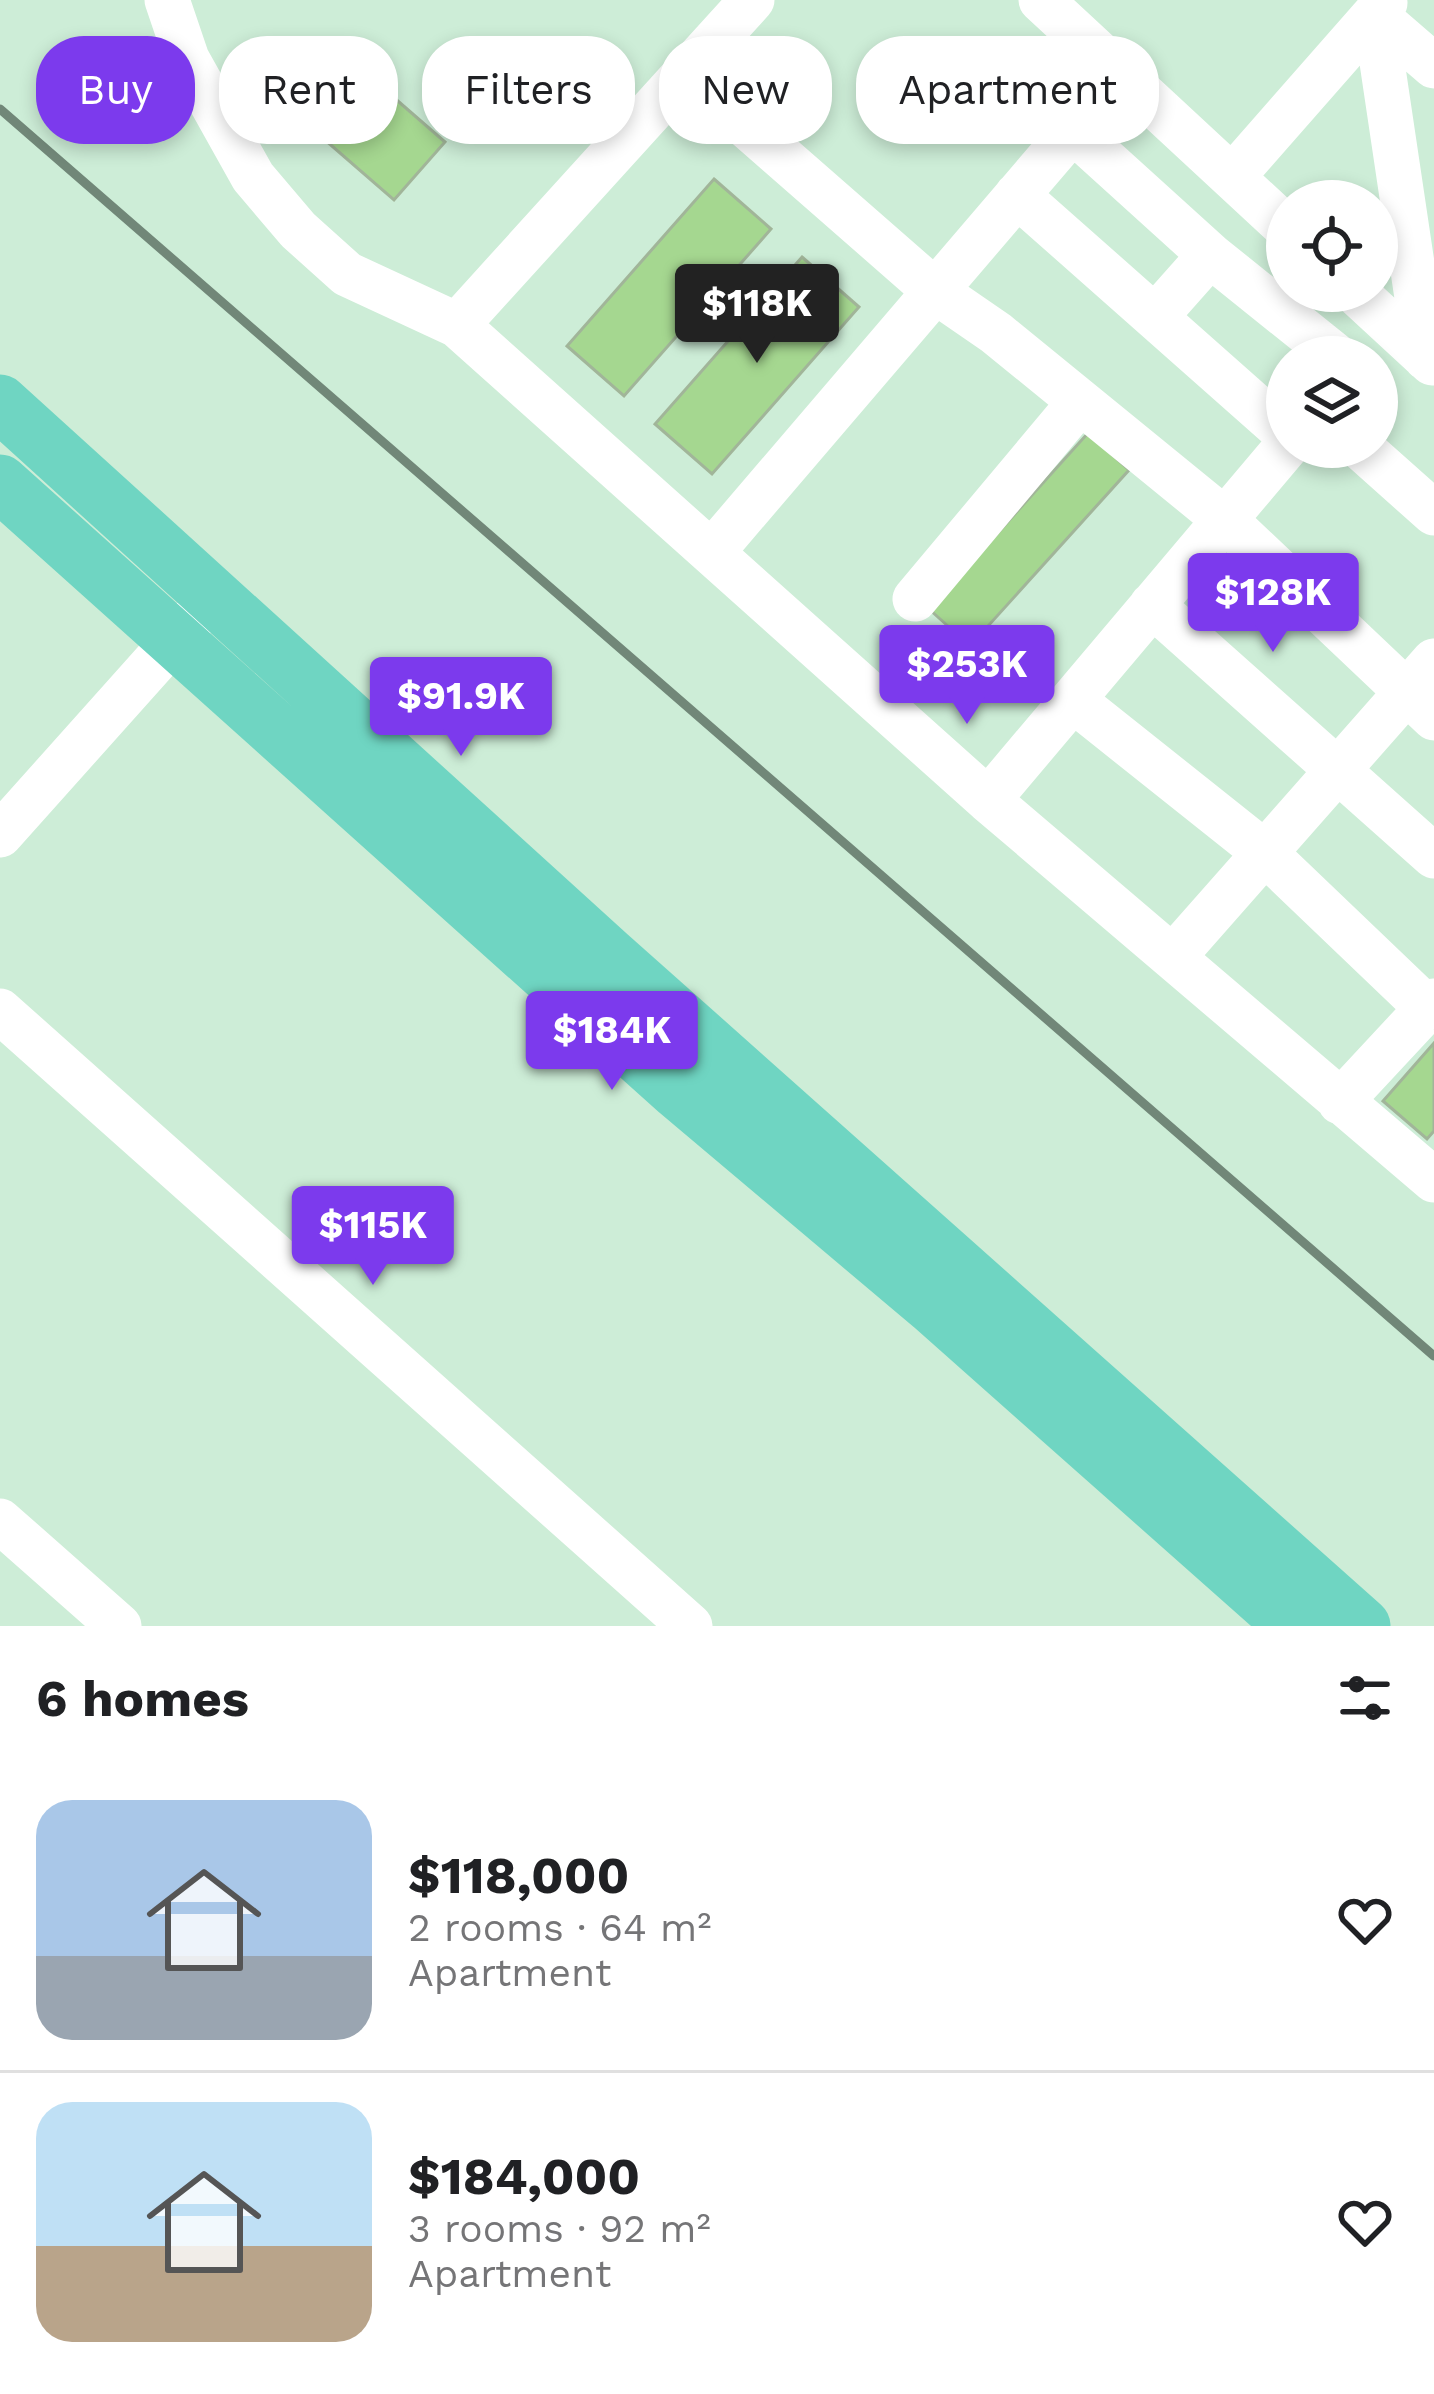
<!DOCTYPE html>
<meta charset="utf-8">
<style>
body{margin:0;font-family:"Work Sans",sans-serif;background:#f2f2f2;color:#202124;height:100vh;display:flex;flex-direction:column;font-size:45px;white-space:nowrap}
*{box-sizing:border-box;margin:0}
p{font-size:39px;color:#757577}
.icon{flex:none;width:66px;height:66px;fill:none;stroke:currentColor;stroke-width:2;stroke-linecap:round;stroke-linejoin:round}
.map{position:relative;height:1626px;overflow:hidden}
.side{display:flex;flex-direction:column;background:#fff;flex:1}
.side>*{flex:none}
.banner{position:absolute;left:36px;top:36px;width:1362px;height:108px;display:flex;gap:24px}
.tools{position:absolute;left:1266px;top:180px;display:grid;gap:24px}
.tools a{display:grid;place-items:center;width:132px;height:132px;border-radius:50%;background:#fff;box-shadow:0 6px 18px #0003;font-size:60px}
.price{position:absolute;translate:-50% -102px;padding:0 27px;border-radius:12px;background:#7c3aed;color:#fff;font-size:39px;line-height:78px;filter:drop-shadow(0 3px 6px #0008)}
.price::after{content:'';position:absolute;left:50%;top:72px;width:36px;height:27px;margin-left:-18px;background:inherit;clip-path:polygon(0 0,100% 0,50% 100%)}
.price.current{background:#222;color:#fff}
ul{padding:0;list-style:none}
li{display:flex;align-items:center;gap:36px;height:300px;padding:0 36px}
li+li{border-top:3px solid #e0e0e0}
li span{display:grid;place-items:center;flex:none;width:336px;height:240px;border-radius:36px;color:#555}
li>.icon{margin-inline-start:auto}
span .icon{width:144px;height:144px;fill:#fffc;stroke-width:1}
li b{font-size:51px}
h2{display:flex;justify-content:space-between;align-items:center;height:144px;padding:0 36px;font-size:51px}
.tag{padding:0 42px;border-radius:48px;background:#fff;box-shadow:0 6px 18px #0003;font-size:42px;line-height:108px}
.tag.current{background:#7c3aed;color:#fff}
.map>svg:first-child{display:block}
.building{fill:#a5d790;stroke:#a1b599;stroke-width:3}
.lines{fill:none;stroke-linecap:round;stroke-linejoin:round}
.minor{stroke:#fff;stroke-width:45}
.major{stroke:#6fd5c2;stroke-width:57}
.rail{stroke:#718778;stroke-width:9}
</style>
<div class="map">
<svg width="1434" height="1626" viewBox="0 0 1434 1626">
<rect width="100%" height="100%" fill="#cdedd7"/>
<path class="building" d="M330,42L445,142L394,200L279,100Z
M714,179L771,229L624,396L567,346Z
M802,257L859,307L712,474L655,424Z
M1088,433L1129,470L970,646L929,609Z
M1434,1043V1131L1427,1139L1383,1101Z"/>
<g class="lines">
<path class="minor" d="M167,0L187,59L253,177L298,230L347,274L457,325L988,800L1434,1180
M1041,0L1287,228
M1375,15L1426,358
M1375,15L1434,66
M686,73L935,291L996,333L1224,519L1434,718
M1082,139L1210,255
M1233,176L1385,3
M1017,195L1287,434
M1354,291L1432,363
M1155,317L1210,255L1337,357
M457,325L752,0
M1360,447L1434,513
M712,552L1121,74
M915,599L1080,402
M1152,605L1434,856
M1073,700L1265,853L1427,1008
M988,800L1287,446
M0,835L194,618
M1173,957L1434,661
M0,1011L690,1626
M1340,1102L1434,1001
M0,1521L119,1626"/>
<path class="major" d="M0,403L608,955L1362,1626
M0,483L678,1091L933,1306L1294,1626"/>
<path class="rail" d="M0,109L1434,1356"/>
</g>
</svg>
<div class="tools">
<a><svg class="icon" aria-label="locate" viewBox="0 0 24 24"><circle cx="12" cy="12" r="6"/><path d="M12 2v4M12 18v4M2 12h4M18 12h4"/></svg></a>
<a><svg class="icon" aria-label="layers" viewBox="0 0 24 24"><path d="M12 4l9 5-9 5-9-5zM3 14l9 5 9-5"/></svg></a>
</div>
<b class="price current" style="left:757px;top:366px">$118K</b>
<b class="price" style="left:1273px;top:655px">$128K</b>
<b class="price" style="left:967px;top:727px">$253K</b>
<b class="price" style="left:461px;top:759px">$91.9K</b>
<b class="price" style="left:612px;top:1093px">$184K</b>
<b class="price" style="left:373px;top:1288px">$115K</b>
<div class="banner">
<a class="tag current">Buy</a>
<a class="tag">Rent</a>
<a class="tag">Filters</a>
<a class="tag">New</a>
<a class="tag">Apartment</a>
</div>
</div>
<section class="side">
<h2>6 homes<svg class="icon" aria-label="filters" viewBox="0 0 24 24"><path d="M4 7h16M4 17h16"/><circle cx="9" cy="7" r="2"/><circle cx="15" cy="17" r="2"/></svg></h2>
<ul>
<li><span style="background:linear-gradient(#a9c7e8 65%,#9aa5b1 0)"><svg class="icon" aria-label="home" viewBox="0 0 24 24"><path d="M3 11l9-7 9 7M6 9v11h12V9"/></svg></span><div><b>$118,000</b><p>2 rooms · 64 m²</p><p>Apartment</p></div><svg class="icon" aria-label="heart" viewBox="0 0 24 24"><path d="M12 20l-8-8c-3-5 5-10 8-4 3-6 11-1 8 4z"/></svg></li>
<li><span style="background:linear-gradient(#bfe0f5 60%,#b9a48a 0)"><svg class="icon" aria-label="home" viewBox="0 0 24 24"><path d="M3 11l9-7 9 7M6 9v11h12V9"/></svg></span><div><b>$184,000</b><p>3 rooms · 92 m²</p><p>Apartment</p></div><svg class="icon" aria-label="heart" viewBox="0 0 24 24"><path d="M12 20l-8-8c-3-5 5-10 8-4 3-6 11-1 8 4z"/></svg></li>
</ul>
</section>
